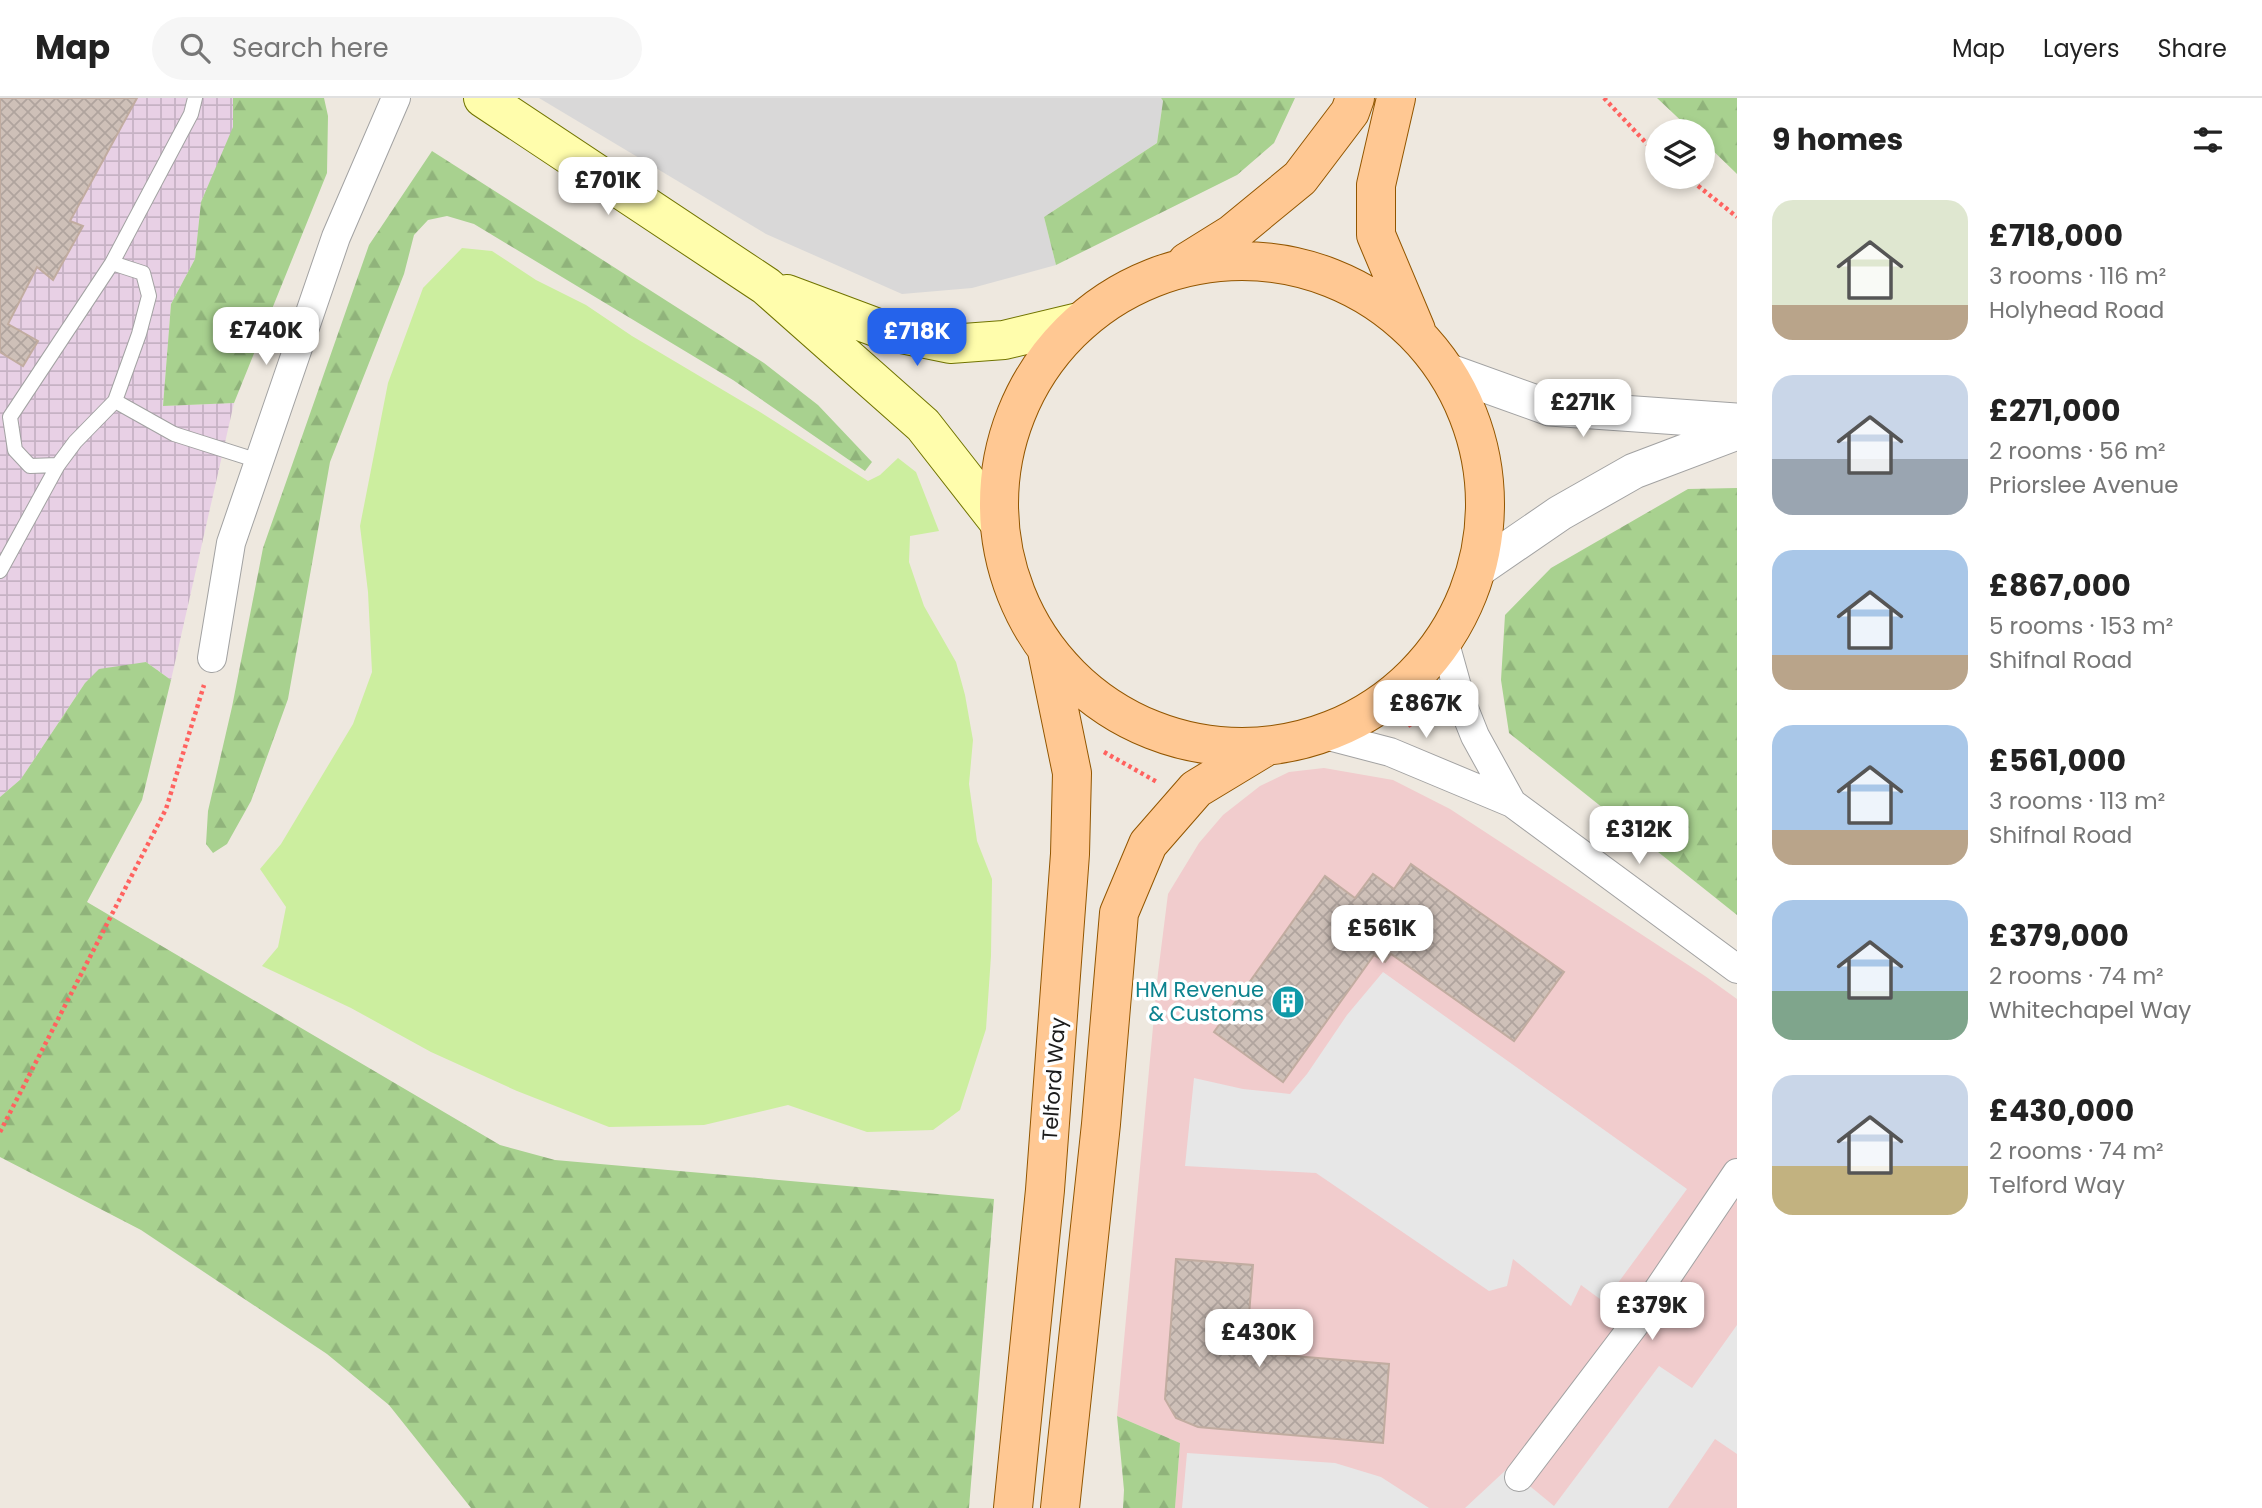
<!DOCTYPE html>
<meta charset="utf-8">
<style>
body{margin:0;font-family:Poppins,sans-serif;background:#f6f6f6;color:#222;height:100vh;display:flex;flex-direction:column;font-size:26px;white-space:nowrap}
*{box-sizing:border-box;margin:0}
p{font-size:23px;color:#767676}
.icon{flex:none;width:38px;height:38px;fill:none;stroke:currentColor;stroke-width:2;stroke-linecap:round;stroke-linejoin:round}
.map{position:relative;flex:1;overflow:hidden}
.side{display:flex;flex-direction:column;background:#fff;width:525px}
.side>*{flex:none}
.tools{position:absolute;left:1645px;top:21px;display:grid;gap:14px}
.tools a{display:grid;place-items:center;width:70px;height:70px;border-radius:50%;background:#fff;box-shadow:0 4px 10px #0003;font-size:35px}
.price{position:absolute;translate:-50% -60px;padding:0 16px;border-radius:14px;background:#fff;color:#222;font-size:23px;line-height:46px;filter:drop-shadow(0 2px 4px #0008)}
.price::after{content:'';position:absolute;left:50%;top:42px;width:21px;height:16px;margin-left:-10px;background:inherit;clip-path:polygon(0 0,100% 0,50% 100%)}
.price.on{background:#2563eb;color:#fff}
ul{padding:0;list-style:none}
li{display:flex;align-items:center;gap:21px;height:175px;padding:0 35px}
li span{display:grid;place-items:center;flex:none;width:196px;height:140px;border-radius:21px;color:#555}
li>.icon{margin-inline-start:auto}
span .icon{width:84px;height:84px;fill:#fffc;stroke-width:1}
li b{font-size:30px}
h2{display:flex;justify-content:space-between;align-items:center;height:84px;padding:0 35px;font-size:30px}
header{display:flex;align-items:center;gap:42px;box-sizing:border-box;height:98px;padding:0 35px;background:#fff;border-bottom:2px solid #e0e0e0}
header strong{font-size:33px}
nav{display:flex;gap:38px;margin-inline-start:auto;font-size:24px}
.search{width:490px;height:63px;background:#f6f6f6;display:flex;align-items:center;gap:18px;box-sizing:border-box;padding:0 24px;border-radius:38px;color:#767676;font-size:26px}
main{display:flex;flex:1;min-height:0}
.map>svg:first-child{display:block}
.residential{fill:#d9d8d8}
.commercial{fill:#f1cccd}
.industrial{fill:url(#industrial-grid)}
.grass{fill:#ccee9f}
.forest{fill:url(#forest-firs)}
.parking{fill:#e7e7e7}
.building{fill:url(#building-cross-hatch);stroke:#c1aca0;stroke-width:2}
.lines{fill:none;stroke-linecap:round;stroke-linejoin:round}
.service-casing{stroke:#a2a2a2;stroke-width:16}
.minor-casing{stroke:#a2a2a2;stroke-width:30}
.tertiary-casing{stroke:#a2a2a2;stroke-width:37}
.secondary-casing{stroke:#717400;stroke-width:40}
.primary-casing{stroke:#925600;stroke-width:40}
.path{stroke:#ff625f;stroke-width:4.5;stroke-dasharray:3.5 3.5;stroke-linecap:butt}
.service{stroke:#fff;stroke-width:14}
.minor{stroke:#fff;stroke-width:28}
.tertiary{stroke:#fff;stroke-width:35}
.secondary{stroke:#fffdac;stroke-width:38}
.primary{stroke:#ffc893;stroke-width:38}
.labels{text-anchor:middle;stroke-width:7;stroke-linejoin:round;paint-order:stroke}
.culture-label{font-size:21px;fill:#0d838f;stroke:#fff;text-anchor:end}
.street-label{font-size:21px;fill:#1b1b1b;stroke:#fff}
</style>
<header>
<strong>Map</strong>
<div class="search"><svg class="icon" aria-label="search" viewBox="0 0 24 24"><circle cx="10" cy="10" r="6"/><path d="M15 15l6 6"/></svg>Search here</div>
<nav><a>Map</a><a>Layers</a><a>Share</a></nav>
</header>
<main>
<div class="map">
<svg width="1737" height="1410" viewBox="0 0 1737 1410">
<defs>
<pattern id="industrial-grid" width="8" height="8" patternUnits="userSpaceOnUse" patternTransform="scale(1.75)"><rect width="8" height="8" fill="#e8d0e5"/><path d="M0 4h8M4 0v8" fill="none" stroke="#c6b2c4"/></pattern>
<pattern id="forest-firs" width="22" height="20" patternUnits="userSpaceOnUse" patternTransform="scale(1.75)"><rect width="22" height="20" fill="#a8d18f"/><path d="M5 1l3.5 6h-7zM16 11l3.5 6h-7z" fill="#90b37b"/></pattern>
<pattern id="building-cross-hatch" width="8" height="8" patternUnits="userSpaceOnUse" patternTransform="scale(1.75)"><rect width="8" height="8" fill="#cec0b8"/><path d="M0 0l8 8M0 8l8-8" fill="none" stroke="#b0a49e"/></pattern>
</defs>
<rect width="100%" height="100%" fill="#eee8df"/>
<path class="residential" d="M539,0H1161L1163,3L1157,45L1044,119L1056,167L972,190L902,196L766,136Z"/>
<path class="commercial" d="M1324,670L1393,682L1450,711L1705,878L1737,901V1410H1175L1180,1345L1117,1318L1158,875L1168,796L1199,745L1223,717L1260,688L1289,674Z"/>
<path class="industrial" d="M0,0H233L234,29L201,104L195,161L171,206L163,308L234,305L171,582L146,564L85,585L21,681L0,699Z"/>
<path class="grass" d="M462,150L492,153L536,182L586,207L632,238L760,314L868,383L880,377L898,360L916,374L939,433L910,438L909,464L924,508L956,564L965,597L973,642L969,686L977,743L992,781L991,858L986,931L960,1012L933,1032L867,1034L788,1007L704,1027L609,1029L517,993L431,954L351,910L262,868L278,849L286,809L260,771L281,746L353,626L372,574L368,494L360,428L388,285L423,190Z"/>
<path class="forest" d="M233,0H324L328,18L327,75L234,305L163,308L171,206L195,161L201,104L233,29Z
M1161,0H1295L1274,45L1237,77L1056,167L1044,119L1157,45L1163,3Z
M1657,0H1737V76L1703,43V33H1692Z
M432,53L764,265L818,307L872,364L865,373L733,282L474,126L447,118L428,122L414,137L404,176L330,364L288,601L251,703L227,746L213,755L206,746L208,713L232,609L263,450L369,147Z
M1737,390V817L1509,635L1501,582L1505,517L1551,470L1688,391Z
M146,564L171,582L142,702L87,804L500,1047L555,1062L994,1101L969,1410H471L389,1307L327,1256L141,1132L0,1059V699L21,681L85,585L99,571Z
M1117,1318L1180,1345L1175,1410H1123L1124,1392Z"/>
<path class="parking" d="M1383,874L1687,1091L1604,1204L1581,1187L1571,1208L1513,1161L1507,1188L1489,1193L1316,1075L1185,1068L1194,980L1243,991L1290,996L1307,976L1347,917Z
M1737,1227V1356L1715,1341L1668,1410H1465L1508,1370L1554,1408L1659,1268L1692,1290Z
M1187,1355L1335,1365L1381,1379L1429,1410H1182Z"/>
<path class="building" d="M0,0H137L70,123L83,128L53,182L37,169L8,226L38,243L23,268L0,254Z
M1411,766L1564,874L1514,943L1391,856L1385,864L1374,857L1283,984L1214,934L1325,778L1355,800L1373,776L1394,791Z
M1176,1161L1253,1167L1246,1254L1389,1266L1383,1345L1198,1329L1176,1320L1165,1301Z"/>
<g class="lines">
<defs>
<path id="service" d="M112,165L191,16L195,0
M115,303L75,344L58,367L30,368L15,352L10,319L112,165L143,175L149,198L139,236L115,303L174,336L259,363
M0,473L58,367"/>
<path id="minor" d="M1444,542L1461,603L1475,638L1512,705
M212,560L231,445L336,139L396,0
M1321,636L1390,654L1512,705L1737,871
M1519,1379L1635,1226L1737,1075"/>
<path id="tertiary" d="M1447,273L1550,310L1737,323
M1477,472L1560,415L1634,373L1737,334"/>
<path id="secondary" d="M483,0L766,188L923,327L998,423
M787,196L886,233L950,246L1004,242L1079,224"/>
<path id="primary" d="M1396,0L1376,87V137L1416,232
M999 406a243 243 0 1 1 486 0a243 243 0 1 1-486 0Z
M1187,164L1232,136L1300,80L1350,14L1355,0
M1013,1410L1045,1092L1070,756L1072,675L1047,553
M1060,1410L1101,1026L1119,815L1148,746L1196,691L1267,648"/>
</defs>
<use href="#service" class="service-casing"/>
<use href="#minor" class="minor-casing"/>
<use href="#tertiary" class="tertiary-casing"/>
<use href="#secondary" class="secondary-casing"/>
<use href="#primary" class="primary-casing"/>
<path class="path" d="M1604,0L1648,47L1657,55
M1687,79L1737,119
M1408,628L1433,611
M1104,654L1157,684
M0,1034L166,711L204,587"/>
<use href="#service" class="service"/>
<use href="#minor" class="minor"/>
<use href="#tertiary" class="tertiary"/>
<use href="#secondary" class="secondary"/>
<use href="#primary" class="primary"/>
</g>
<defs>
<symbol id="building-disc" viewBox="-11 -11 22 22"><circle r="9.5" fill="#0f9aa8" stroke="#fff"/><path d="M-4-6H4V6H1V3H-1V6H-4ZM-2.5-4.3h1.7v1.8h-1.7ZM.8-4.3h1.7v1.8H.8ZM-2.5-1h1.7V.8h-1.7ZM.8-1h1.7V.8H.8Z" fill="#fff"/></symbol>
</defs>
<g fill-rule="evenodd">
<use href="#building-disc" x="1269" y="885" width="38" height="38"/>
</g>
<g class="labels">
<g class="culture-label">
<text x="1264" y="899">HM Revenue<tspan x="1264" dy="24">&amp; Customs</tspan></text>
</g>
<g class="street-label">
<text transform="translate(1054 981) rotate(-86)" y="7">Telford Way</text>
</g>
</g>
</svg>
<div class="tools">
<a><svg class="icon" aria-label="layers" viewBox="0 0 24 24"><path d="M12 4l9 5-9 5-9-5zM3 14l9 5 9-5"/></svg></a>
</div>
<b class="price" style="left:608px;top:119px">£701K</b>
<b class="price" style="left:266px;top:269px">£740K</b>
<b class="price on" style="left:917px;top:270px">£718K</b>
<b class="price" style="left:1583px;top:341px">£271K</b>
<b class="price" style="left:1426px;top:642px">£867K</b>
<b class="price" style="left:1639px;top:768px">£312K</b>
<b class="price" style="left:1382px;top:867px">£561K</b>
<b class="price" style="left:1652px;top:1244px">£379K</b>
<b class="price" style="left:1259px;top:1271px">£430K</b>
</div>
<section class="side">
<h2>9 homes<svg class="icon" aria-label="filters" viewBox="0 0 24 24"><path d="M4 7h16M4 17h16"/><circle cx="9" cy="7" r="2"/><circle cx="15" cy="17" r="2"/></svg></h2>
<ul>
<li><span style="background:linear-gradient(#dfe7d0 75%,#b9a48a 0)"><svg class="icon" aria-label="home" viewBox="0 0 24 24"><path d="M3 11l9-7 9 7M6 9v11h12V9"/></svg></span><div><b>£718,000</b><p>3 rooms · 116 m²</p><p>Holyhead Road</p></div></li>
<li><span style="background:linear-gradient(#c9d6e8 60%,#9aa5b1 0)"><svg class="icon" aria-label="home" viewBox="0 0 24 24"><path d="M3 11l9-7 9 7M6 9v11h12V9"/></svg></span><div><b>£271,000</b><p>2 rooms · 56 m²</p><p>Priorslee Avenue</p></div></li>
<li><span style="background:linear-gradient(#a9c7e8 75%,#b9a48a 0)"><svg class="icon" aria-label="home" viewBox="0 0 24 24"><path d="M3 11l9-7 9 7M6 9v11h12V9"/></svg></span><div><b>£867,000</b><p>5 rooms · 153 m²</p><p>Shifnal Road</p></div></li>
<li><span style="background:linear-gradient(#a9c7e8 75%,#b9a48a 0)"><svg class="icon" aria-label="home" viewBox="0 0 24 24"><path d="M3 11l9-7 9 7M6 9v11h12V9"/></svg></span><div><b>£561,000</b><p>3 rooms · 113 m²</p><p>Shifnal Road</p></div></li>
<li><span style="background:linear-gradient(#a9c7e8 65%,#7fa58c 0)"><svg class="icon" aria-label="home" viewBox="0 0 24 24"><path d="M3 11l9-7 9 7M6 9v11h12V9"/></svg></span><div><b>£379,000</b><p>2 rooms · 74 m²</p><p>Whitechapel Way</p></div></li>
<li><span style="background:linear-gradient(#c9d6e8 65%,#c2b280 0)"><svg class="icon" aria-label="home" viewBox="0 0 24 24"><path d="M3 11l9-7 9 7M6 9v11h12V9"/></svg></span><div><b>£430,000</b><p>2 rooms · 74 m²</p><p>Telford Way</p></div></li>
</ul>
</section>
</main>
